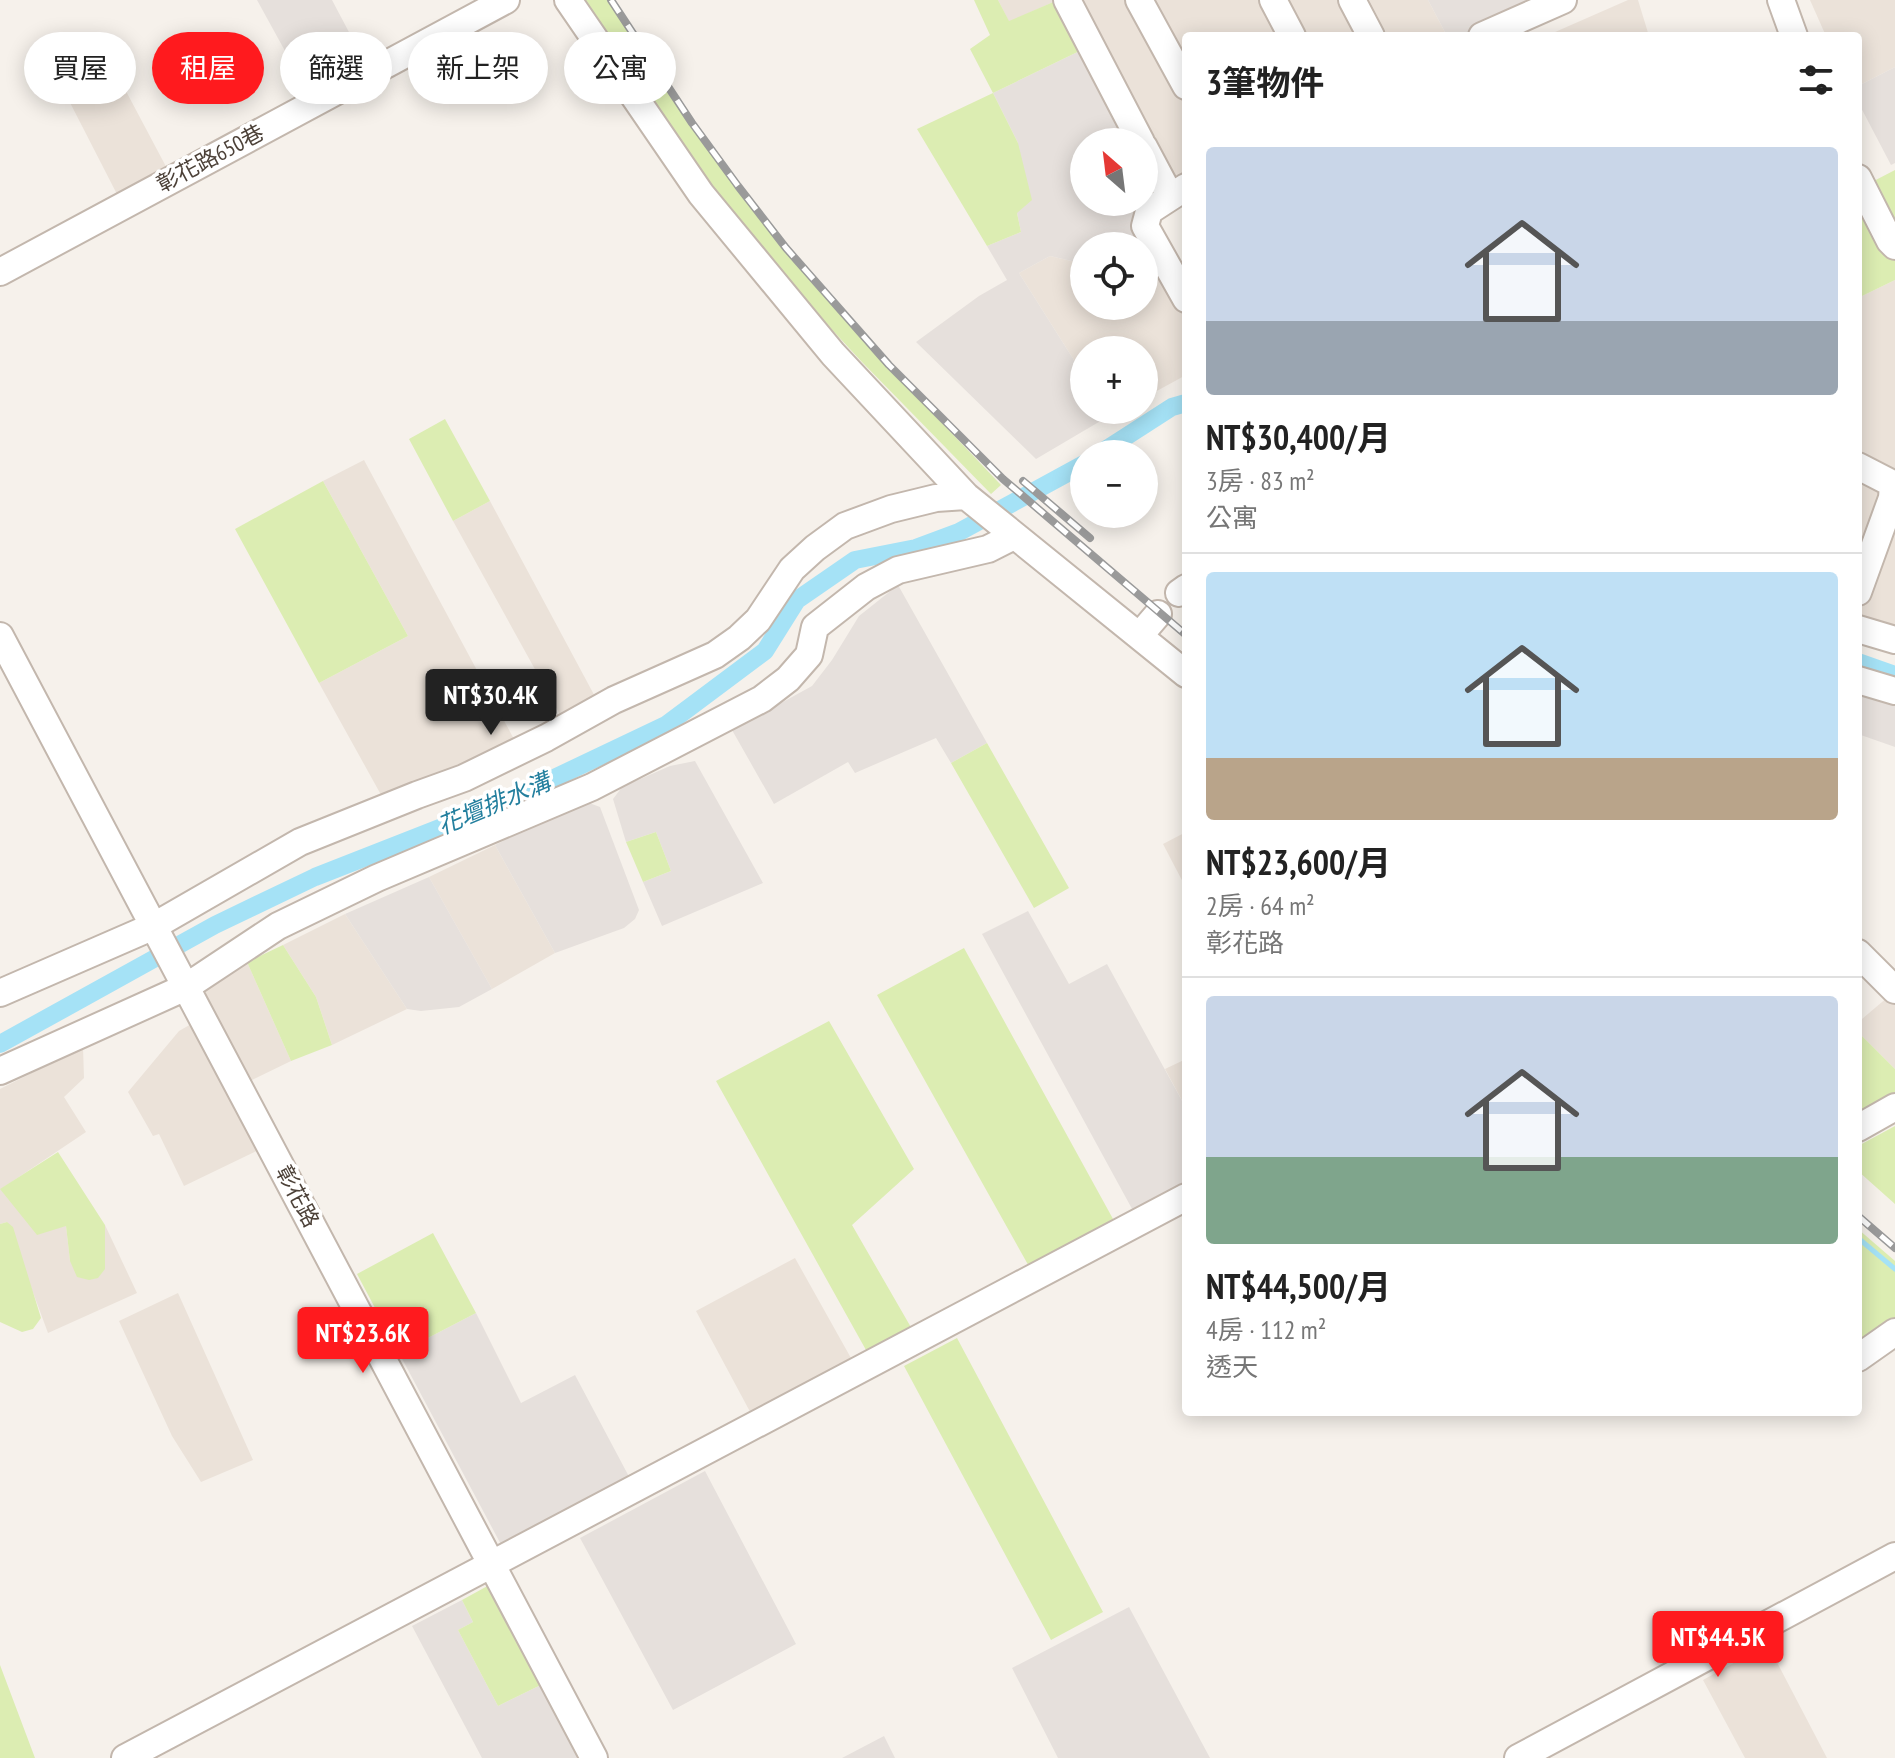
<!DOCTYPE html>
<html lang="zh-TW">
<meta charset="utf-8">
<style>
body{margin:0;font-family:"PT Sans Narrow","Noto Sans TC",sans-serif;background:#f6f6f6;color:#222;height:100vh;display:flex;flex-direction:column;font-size:30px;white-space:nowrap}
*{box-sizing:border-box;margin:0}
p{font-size:26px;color:#767676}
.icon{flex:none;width:44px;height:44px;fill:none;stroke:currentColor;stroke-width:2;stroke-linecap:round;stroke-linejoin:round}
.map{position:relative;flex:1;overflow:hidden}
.drawer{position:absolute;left:1182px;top:32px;width:680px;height:1384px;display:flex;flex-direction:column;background:#fff;border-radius:8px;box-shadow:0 4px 20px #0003}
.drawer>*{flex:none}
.top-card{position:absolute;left:24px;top:32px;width:760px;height:72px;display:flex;gap:16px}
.needle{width:52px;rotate:332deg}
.fabs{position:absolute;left:1070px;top:128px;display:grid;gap:16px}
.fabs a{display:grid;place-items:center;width:88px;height:88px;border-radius:50%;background:#fff;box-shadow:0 4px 20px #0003;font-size:40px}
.price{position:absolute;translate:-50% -68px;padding:0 18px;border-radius:8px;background:#ff1a1e;color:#fff;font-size:26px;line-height:52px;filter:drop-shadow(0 2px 4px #0008)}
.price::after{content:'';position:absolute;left:50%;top:48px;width:24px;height:18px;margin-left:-12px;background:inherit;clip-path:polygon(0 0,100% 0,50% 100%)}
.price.on{background:#222;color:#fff}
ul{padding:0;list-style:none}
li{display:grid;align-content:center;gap:16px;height:424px;padding:0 24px}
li+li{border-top:2px solid #e0e0e0}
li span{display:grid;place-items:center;height:248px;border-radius:8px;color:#555}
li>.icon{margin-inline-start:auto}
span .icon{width:144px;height:144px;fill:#fffc;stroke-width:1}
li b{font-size:34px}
h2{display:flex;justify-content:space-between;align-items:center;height:96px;padding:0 24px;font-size:34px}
.pill{padding:0 28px;border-radius:36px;background:#fff;box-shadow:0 4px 20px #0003;font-size:28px;line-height:72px}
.pill.on{background:#ff1a1e;color:#fff}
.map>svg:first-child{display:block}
.residential{fill:#ebe2d9}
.industrial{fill:#e6e0dc}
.green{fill:#dcedb2}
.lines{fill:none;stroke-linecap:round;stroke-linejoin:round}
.stream{stroke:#a5e2f6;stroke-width:5}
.canal{stroke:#a5e2f6;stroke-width:18}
.minor-casing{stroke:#c3b7ad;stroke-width:30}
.minor{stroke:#fff;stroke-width:26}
.rail-casing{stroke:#9a9a9a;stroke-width:8}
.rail{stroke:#fff;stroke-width:5;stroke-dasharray:15;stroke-linecap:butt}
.labels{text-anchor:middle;stroke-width:7;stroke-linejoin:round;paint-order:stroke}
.street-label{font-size:22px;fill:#4c4138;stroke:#fff}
.water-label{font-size:24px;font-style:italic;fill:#237f9e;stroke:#fff}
</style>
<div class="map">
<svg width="1895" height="1758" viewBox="0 0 1895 1758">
<rect width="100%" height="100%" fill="#f6f1eb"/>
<path class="residential" d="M998,0H1058L1009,22Z
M1074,0H1353L1373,36H1186V186L1177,191Z
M1369,0H1428L1447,36H1388Z
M1628,0H1638L1649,36H1546Z
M1810,0H1895V67L1858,86V36H1826Z
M110,61L171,176L121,202L62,87Z
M1145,238L1186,306V375L1144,398V350H1084V376L1019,273L1050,256L1080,263L1084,261V306H1144V246H1123Z
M1895,280V631L1858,619V298Z
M364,460L523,756L385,802L319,683L408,636L323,481Z
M490,501L599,704L568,729L453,521Z
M1186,832V888L1163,844Z
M495,845L555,953L492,989L429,877Z
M345,914L407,1009L332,1045L316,997L283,945Z
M247,962L291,1061L250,1081L205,992V983Z
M1895,991V1069L1858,1032V1020L1862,1019Z
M200,1019L269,1145L184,1186L159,1134L153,1136L128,1092L179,1031Z
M83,1047L84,1078L64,1097L86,1132L1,1189L66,1226L70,1261L105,1269V1225L137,1293L48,1333L7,1222L0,1224V1089Z
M1186,1059V1108L1165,1069Z
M795,1258L856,1367L755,1421L696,1311Z
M178,1293L253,1460L201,1482L172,1436L119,1321Z
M1768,1644V1645L1827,1758H1745L1703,1680Z"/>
<path class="industrial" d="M257,0H332L369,70L312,100Z
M1428,0H1554L1470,36H1447Z
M1092,45L1144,142H1084V202H1144V143L1170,192L1145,238L1123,246H1084V261L1080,263L1050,256L1019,273L1084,376V410H1105L1109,416L1036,459L916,342L979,296L1007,280L987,246L1021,232L1017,213L1018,143L993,93Z
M1895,67V163L1891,165L1858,102V86Z
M898,585L987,743L951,763L936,738L855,773L848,762L774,804L732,730L812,686L832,660L859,616Z
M1858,687L1895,699V747L1858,734Z
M695,761L763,883L662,926L643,882L671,871L656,832L626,842L613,799L622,787L670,766Z
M584,801L600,807L639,910L635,919L624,928L555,953L495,845Z
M429,877L492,989L459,1007L421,1011L407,1009L345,914Z
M1028,911L1069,984L1107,964L1186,1108V1191L1137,1218L982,934Z
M476,1313L521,1403L575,1375L634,1486L505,1552L399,1353Z
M705,1471L796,1644L673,1710L580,1538Z
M462,1600L473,1622L458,1630L498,1706L551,1680L591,1758H482L412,1626Z
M1129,1607L1210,1758H1058L1012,1668Z
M884,1736L895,1758H842Z"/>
<path class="green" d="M580,0H608C682,121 767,235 863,339C908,389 955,436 1001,485L991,494L861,361L773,266L689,165Z
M974,0H998L1009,21L1058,0L1092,45L993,93L1018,143L1032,200L1017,213L1021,232L987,246L917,129L993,93L970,49L990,35Z
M1895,170V280L1858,298V198L1868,184Z
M445,419L490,501L453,521L409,439Z
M323,481L408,636L319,683L235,529Z
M987,743L1069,888L1034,908L951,763Z
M656,832L671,871L643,882L626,842Z
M283,945L316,997L332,1045L291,1061L247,962Z
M964,948L1118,1228L1031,1270L877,995Z
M829,1021L914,1169L852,1225L916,1336L871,1359L716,1081Z
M1858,1032L1895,1069V1108L1858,1128Z
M1895,1126V1204L1858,1171V1146Z
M58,1152L105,1225V1269L98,1278L89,1280L77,1277L70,1261L66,1226L37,1235L0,1189Z
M7,1222L13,1227L41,1318L33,1329L22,1332L0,1322V1224Z
M1858,1229L1895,1261V1333L1858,1347Z
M433,1233L476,1313L399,1353L357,1274Z
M957,1338L1103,1612L1051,1640L904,1366Z
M493,1583L551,1680L498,1706L458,1630L473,1622L462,1600Z
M0,1665L35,1758H0Z"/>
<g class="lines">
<path class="stream" d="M1858,1238L1895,1269"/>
<path class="canal" d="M1099,454L1172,407L1186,403
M1858,662L1895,675
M0,1044L215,925L315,877L491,808L666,725L765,651L797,600L855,560L916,548L959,532L1084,464"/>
<defs>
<path id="minor" d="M568,0L701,194L833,354L966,496L1186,674
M1067,0L1141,142
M1139,0L1186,86
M1273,0L1292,36
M1352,0L1371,36
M1781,0L1794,36
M1482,36L1563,0
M1144,147L1170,196
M1858,178L1890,241L1895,246
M1186,187L1149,211L1145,226L1186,299
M0,272L506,0
M1858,466L1893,484L1892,498L1858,592
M1179,593L1186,588
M1858,629L1895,640
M1140,635L1158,614
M0,636L594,1758
M1858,680L1895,691
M1858,953L1895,990
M0,993L154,926L300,842L417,795L464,778L546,738L614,700L715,655L739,638L758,620L792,569L815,548L845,526L891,509L936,498L966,496
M0,1071L186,987L278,926L377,878L592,787L762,699L788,679L809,655L815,627L866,587L898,570L988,549L1014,536
M1858,1128L1895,1107
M1858,1358L1895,1332
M125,1758L1186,1197
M1518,1758L1895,1556"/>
</defs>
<use href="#minor" class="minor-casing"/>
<use href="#minor" class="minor"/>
<defs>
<path id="rail" d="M611,0L692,123L738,186L786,248L889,365L1003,479L1186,635
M1023,481L1090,538
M1858,1216L1895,1248"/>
</defs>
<use href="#rail" class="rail-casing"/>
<use href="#rail" class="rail"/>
</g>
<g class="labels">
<g class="street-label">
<text transform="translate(210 158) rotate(-28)" y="8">彰花路650巷</text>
<text transform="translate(298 1196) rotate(62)" y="8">彰花路</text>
</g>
<g class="water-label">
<text transform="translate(494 804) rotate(-23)" y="8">花壇排水溝</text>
</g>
</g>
</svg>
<div class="fabs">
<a><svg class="needle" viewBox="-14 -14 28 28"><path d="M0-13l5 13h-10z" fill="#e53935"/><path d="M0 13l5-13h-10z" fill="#767676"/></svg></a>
<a><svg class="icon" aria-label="locate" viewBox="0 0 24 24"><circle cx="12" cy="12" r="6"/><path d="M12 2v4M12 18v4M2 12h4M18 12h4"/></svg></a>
<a>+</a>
<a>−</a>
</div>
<b class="price on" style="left:491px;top:737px">NT$30.4K</b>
<b class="price" style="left:363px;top:1375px">NT$23.6K</b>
<b class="price" style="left:1718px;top:1679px">NT$44.5K</b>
<div class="top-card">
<a class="pill">買屋</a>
<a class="pill on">租屋</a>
<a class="pill">篩選</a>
<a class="pill">新上架</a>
<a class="pill">公寓</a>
</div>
<section class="drawer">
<h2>3筆物件<svg class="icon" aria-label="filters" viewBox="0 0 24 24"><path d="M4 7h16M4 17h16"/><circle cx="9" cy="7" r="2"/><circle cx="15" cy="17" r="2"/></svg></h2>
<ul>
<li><span style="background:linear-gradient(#c9d6e8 70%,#9aa5b1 0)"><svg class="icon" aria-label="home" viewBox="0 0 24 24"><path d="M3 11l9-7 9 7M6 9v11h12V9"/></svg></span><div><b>NT$30,400/月</b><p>3房 · 83 m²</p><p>公寓</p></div></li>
<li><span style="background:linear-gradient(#bfe0f5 75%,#b9a48a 0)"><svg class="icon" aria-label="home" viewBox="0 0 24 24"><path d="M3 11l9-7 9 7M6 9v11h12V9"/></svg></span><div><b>NT$23,600/月</b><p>2房 · 64 m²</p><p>彰花路</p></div></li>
<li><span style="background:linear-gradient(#c9d6e8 65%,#7fa58c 0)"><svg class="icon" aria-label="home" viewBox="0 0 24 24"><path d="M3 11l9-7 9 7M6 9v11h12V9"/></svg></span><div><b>NT$44,500/月</b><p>4房 · 112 m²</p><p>透天</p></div></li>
</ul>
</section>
</div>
